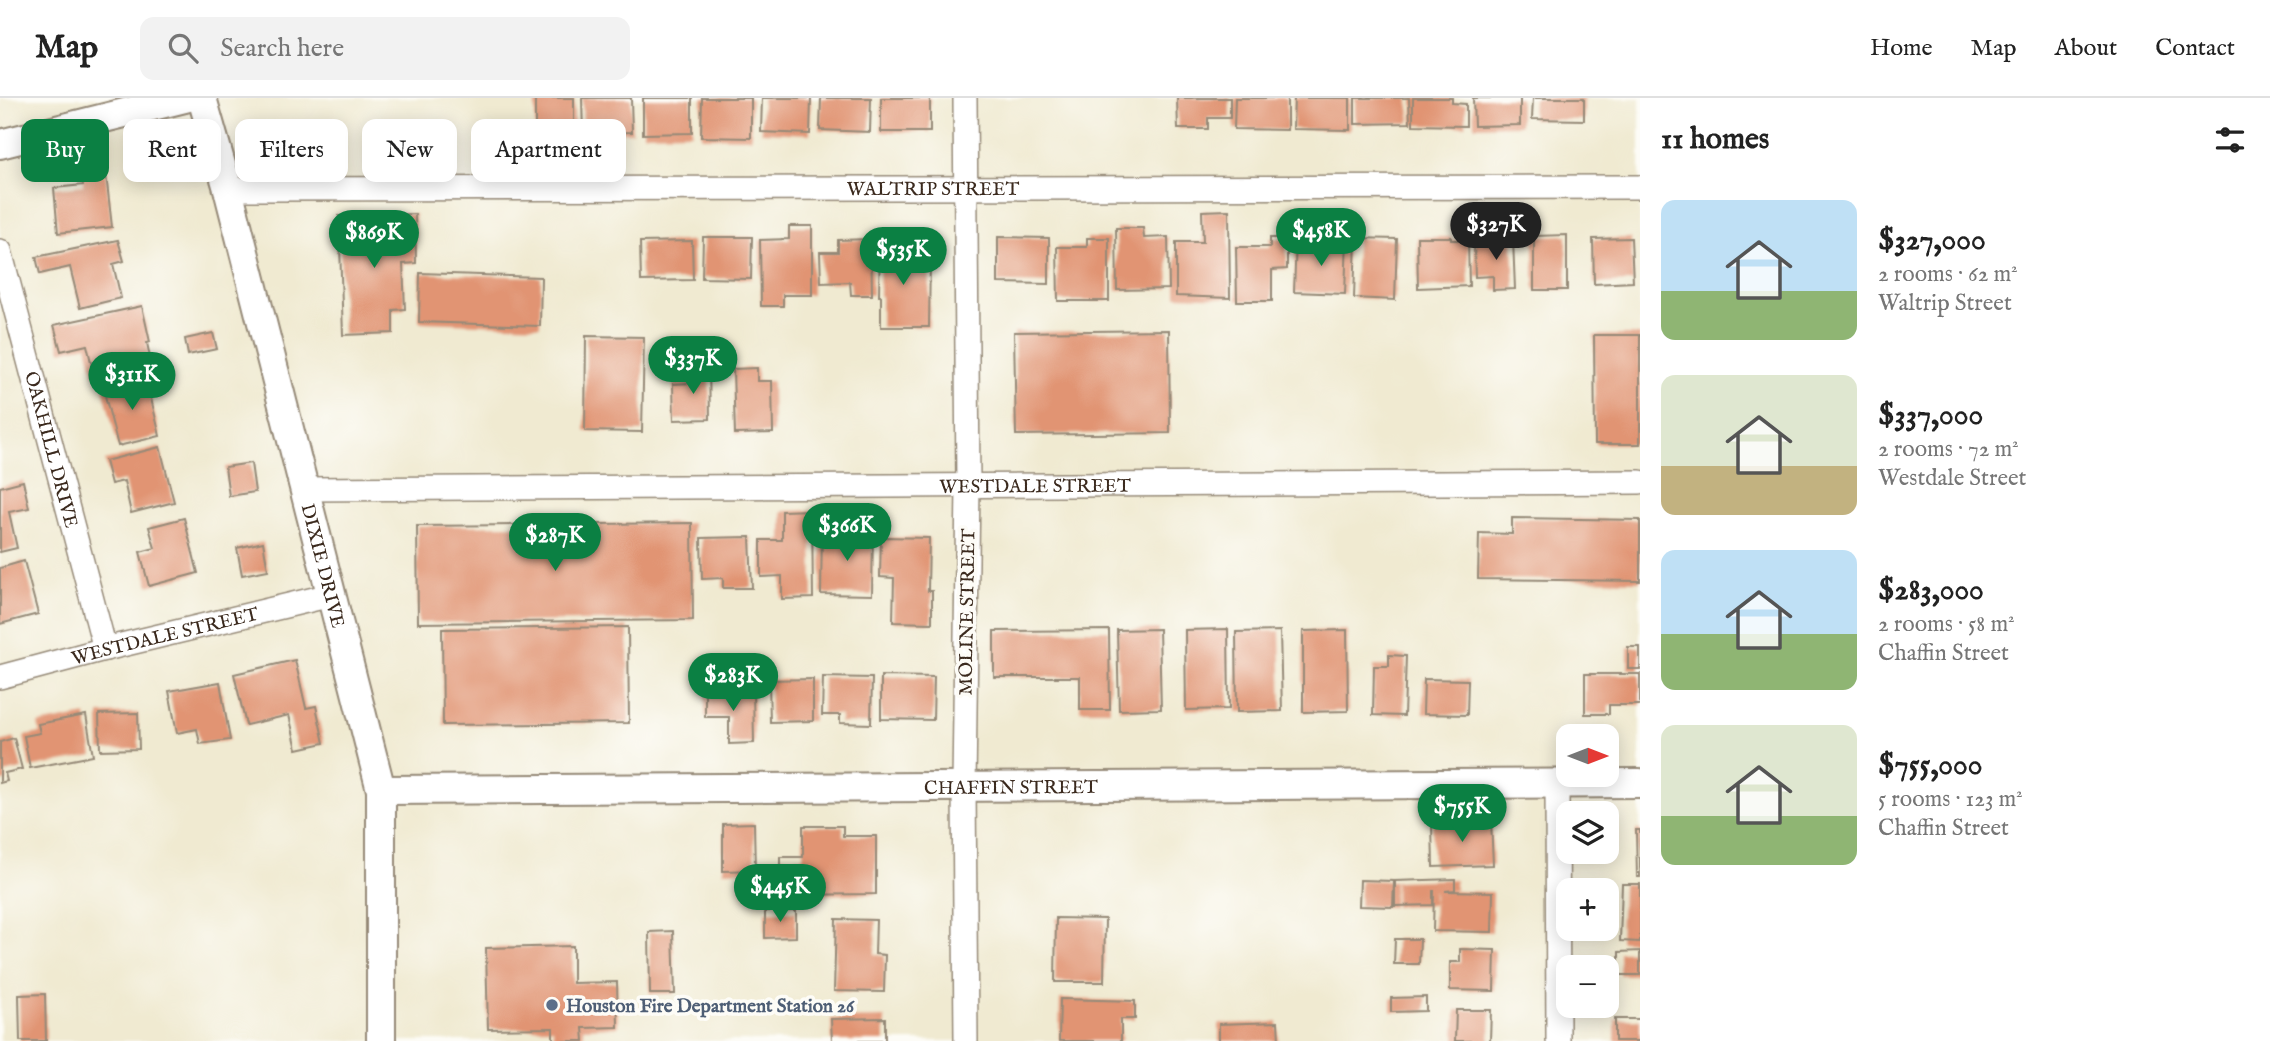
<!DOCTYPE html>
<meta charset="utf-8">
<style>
body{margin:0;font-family:"IM FELL English",serif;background:#f2f2f2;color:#222;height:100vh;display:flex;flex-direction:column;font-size:26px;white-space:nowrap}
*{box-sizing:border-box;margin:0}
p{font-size:23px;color:#767676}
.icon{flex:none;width:38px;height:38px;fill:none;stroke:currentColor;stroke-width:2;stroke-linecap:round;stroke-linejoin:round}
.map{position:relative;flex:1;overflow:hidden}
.drawer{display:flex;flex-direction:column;background:#fff;width:630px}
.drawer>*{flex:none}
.top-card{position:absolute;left:21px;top:21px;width:665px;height:63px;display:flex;gap:14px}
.needle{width:46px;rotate:90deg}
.tools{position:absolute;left:1556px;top:626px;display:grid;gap:14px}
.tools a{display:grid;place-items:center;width:63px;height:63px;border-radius:14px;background:#fff;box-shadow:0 4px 18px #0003;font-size:35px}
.price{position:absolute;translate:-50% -60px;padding:0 16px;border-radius:24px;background:#0b8043;color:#fff;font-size:23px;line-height:46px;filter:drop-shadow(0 2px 4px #0008)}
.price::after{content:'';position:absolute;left:50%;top:42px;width:21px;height:16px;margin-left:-10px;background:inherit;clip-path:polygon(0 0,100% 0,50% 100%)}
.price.active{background:#222;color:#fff}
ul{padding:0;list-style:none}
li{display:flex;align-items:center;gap:21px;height:175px;padding:0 21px}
li span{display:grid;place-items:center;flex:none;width:196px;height:140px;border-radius:14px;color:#555}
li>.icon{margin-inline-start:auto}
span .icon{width:84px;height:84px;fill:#fffc;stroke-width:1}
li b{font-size:30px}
h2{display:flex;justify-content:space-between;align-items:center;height:84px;padding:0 21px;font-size:30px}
.chip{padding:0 24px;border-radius:14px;background:#fff;box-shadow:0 4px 18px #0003;font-size:24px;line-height:63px}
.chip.active{background:#0b8043;color:#fff}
header{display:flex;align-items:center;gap:42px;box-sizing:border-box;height:98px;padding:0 35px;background:#fff;border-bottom:2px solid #e0e0e0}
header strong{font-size:33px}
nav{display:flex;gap:38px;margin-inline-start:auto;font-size:24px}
.search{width:490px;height:63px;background:#f2f2f2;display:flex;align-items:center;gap:18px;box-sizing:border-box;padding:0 24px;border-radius:14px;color:#767676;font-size:26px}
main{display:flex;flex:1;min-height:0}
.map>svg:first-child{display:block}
.building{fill:#e19473}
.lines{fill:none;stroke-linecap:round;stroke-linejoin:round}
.minor-casing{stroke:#968a78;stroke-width:26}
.tertiary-casing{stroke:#968a78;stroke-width:32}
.minor{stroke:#fff;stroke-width:23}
.tertiary{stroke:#fff;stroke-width:28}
.service-dot{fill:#5c6f8a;stroke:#fdfcf7;stroke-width:2.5}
.labels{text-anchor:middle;stroke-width:7;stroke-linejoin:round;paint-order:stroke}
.street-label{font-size:19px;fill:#3b2a1e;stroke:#fdfcf7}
.service-label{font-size:19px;font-weight:bold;fill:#4e5e75;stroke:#fdfcf7;text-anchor:start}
</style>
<header>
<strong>Map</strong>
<div class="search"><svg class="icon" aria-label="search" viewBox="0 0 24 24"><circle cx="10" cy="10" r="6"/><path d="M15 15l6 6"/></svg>Search here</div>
<nav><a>Home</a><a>Map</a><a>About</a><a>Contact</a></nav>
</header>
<main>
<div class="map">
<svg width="1640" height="943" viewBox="0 0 1640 943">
<rect width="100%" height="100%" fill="#fdfcf7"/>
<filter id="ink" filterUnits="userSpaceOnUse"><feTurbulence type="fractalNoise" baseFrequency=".0143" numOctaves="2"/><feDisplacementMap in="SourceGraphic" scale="14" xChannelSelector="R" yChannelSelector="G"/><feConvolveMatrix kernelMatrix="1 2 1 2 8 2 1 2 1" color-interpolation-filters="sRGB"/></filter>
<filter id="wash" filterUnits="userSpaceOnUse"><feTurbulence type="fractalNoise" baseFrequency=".00686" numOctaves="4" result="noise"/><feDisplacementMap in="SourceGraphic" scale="28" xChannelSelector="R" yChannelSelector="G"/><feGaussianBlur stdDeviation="1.57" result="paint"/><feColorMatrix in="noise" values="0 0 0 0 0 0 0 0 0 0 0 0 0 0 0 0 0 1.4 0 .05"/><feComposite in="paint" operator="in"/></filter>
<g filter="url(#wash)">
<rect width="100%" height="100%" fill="#f0ead1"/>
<g id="blocks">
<path class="building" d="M535,0H574V32H535Z
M582,0H631L632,34L583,35Z
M643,0H692V35L643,36Z
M702,0H751V40L701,39Z
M762,0H811L810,36L761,34Z
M821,0H871L870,34L820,32Z
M881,0H930V34H881Z
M1177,0H1230V20H1208V31H1178Z
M1235,0H1287V32L1234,31Z
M1294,0H1350V32L1293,31Z
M1355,0H1409L1410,25L1355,26Z
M1413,0H1452V5L1466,6V28L1413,27Z
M1473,0H1520V27L1474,28Z
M1533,0H1584V22L1532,21Z
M105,67L112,129L58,135L54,90L83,87L82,69Z
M1229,112L1230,200L1176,198V144H1203L1202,113Z
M415,116L416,165L403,166L405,211L393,212V235L343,237L339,118Z
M789,128H812V197H783V208H761L760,142L789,141Z
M1116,130H1143L1144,140L1168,139L1169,191L1117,192Z
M1567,137V192H1534V138Z
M703,139H752L751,181L702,180Z
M998,139L1049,140V186L998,185Z
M1417,139H1451V142H1468L1469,188L1418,190Z
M1087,140H1109V203H1058L1057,149H1087Z
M1270,140H1287V171L1272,172V203H1237L1236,149H1270Z
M1329,140H1347L1345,196L1294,194L1296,142H1313V154H1329Z
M1356,140L1397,141L1395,202L1354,200Z
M1631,140L1633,184L1594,186L1593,141Z
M871,141L872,197H851L850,184L821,185L820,154H838V142Z
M1513,141L1515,191L1493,192V178L1475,179L1474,143Z
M118,142L124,163L113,166L121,200L80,210L70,169L40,176L36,159Z
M880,142H904V159L930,160L929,229H881V198H879Z
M692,143L693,182L641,183L640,144Z
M420,175L541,179L540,228L419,224Z
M142,208L150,244L147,245L151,264L94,277L87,247L61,253L54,227Z
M1169,232L1170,335L1016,337L1014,234Z
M213,235L217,251L188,257L185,241Z
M1594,237H1640V346H1595Z
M586,238L644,239L642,334L585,333Z
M709,266L710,321L674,322L673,286L692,285V267Z
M757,270V283H772L773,335L735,336L733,271Z
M146,280L160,338L118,348L103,290Z
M160,349L174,404L131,415L124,383L111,386L105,363Z
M251,365L255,394L229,398L225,369Z
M23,383L29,410L9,414L17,450L0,454V389Z
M812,412L813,500L782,501V478L761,479V442H782V413Z
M184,420L198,475L149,488L140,454L155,450L149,429Z
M1512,420L1640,422V483L1478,481L1479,435L1512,436Z
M692,425L693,522L418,525L417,428Z
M822,433H873L872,497L821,496Z
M750,439L752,490H723V480L702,481L701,440Z
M881,439L929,440L928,493H932V525L893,524L894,480L880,479Z
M263,444L268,472L242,477L237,450Z
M24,463L38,516L0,526V470Z
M628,529L629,625L443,627L442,531Z
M1159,531L1161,611L1119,612L1117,532Z
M1228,531L1229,611L1186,612L1185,532Z
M1109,532L1110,612H1080V579H994V533Z
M1347,532L1348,613L1303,614V533Z
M1280,533L1282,613L1237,614L1236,534Z
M1628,549H1640V571H1628Z
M1389,557L1406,558L1404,618L1373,617L1374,568H1389Z
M295,562L306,610L316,608L324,645L297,651L289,617L246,627L234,576Z
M1585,576H1640V607H1609V616H1585Z
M881,578L934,579L933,622L881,621Z
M823,579L872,580L871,626L840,625V617H822Z
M813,581V623L770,624L769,582Z
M1424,581L1468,582L1467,617L1423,616Z
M220,584L230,642L200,646L197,631L177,635L169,593Z
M753,592L754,645L729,646V619H705V593Z
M138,615L139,651L100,652L99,616Z
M86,617L93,658L30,670L24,638L40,635L38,626Z
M14,640L22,671L5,675L7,683L0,685V644Z
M1491,722L1493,767L1433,769L1432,724Z
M754,725L755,772L723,773V726Z
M803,728H843V738H876V796L780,797V759H803Z
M1636,732H1640V779H1637Z
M1455,781V792L1445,793L1493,794L1492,834L1433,833L1434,793H1433V807L1395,808V783Z
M1360,782L1394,783L1393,809L1359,808Z
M1622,786H1640V844L1620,843Z
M765,813H796V839L765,840Z
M1056,820L1105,821L1104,884H1055Z
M836,821L876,822L875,856L885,857L884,894L834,893Z
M673,833L675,896H650L649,834Z
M1395,841H1420L1419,866H1394Z
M573,848V885L617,884L618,929L583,930L584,943H553V930L488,931L486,850Z
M1460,851L1495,852L1494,893L1450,892V864H1460Z
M1640,853V877H1619V854Z
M45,896L46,943H20L19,897Z
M1426,899V913L1391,914V900Z
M1060,901L1135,903V921H1121V943H1059Z
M1456,912H1491L1490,943H1455Z
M885,920V943H832L831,921Z
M1615,921H1640V943H1615Z
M1278,924L1279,943H1219V926Z"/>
</g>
</g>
<g filter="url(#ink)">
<use href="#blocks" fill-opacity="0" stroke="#968a78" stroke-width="2"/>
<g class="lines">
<defs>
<g id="minor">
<path d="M965,0L968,388L964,688L966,943"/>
<path id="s1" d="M228,91L1640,89"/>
<path id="s2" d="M0,153L105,551"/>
<path id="s3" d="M303,391L1640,384"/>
<path id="s4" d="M0,579L105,551L331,497"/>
<path d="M1557,686L1558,943"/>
</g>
<g id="tertiary">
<path id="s5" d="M202,0L228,91L381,692V943"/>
<path d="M0,46L185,0"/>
<path id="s6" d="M381,692L1640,685"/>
</g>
</defs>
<use href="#minor" class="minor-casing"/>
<use href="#tertiary" class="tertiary-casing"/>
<use href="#minor" class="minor"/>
<use href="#tertiary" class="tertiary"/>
</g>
</g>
<circle class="service-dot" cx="552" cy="907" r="7"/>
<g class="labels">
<g class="street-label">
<text dy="7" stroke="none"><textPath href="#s1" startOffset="705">WALTRIP STREET</textPath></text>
<text dy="7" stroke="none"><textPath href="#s2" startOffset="205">OAKHILL DRIVE</textPath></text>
<text dy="7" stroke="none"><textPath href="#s3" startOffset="732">WESTDALE STREET</textPath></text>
<text dy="7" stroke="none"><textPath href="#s5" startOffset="483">DIXIE DRIVE</textPath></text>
<text transform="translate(966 514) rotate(-89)" y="7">MOLINE STREET</text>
<text dy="7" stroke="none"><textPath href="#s4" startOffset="170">WESTDALE STREET</textPath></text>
<text dy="7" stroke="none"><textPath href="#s6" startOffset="630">CHAFFIN STREET</textPath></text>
</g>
<g class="service-label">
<text x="566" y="914">Houston Fire Department Station 26</text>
</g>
</g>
</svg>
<div class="tools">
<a><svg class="needle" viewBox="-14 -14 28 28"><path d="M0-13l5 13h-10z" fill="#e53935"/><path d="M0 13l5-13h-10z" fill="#767676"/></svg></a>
<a><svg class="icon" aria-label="layers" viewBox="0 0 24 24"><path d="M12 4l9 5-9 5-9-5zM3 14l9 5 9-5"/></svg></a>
<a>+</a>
<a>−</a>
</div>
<b class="price active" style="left:1496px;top:164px">$327K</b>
<b class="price" style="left:1321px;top:170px">$458K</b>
<b class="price" style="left:374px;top:172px">$869K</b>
<b class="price" style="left:903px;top:189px">$535K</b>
<b class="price" style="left:693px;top:298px">$337K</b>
<b class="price" style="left:132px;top:314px">$311K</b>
<b class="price" style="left:847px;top:465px">$366K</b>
<b class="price" style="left:555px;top:475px">$287K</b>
<b class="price" style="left:733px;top:615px">$283K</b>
<b class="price" style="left:1462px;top:746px">$755K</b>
<b class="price" style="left:780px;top:826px">$445K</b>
<div class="top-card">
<a class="chip active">Buy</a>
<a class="chip">Rent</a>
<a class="chip">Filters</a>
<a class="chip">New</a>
<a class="chip">Apartment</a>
</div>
</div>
<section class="drawer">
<h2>11 homes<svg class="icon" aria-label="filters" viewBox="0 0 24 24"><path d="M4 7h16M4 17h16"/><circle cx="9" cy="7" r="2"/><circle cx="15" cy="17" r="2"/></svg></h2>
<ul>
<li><span style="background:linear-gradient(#bfe0f5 65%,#8fb573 0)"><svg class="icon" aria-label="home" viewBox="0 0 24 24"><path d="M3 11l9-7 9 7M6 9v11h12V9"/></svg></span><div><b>$327,000</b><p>2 rooms · 62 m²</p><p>Waltrip Street</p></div></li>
<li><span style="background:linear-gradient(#dfe7d0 65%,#c2b280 0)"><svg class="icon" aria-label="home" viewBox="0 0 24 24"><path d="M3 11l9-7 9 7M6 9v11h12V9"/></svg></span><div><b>$337,000</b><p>2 rooms · 72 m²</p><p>Westdale Street</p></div></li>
<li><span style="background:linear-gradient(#bfe0f5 60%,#8fb573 0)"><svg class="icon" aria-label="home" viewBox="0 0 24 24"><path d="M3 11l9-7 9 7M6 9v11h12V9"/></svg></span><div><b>$283,000</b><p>2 rooms · 58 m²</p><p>Chaffin Street</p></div></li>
<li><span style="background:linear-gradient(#dfe7d0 65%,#8fb573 0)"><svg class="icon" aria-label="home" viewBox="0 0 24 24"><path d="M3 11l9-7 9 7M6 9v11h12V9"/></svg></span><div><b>$755,000</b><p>5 rooms · 123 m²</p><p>Chaffin Street</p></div></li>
</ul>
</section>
</main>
